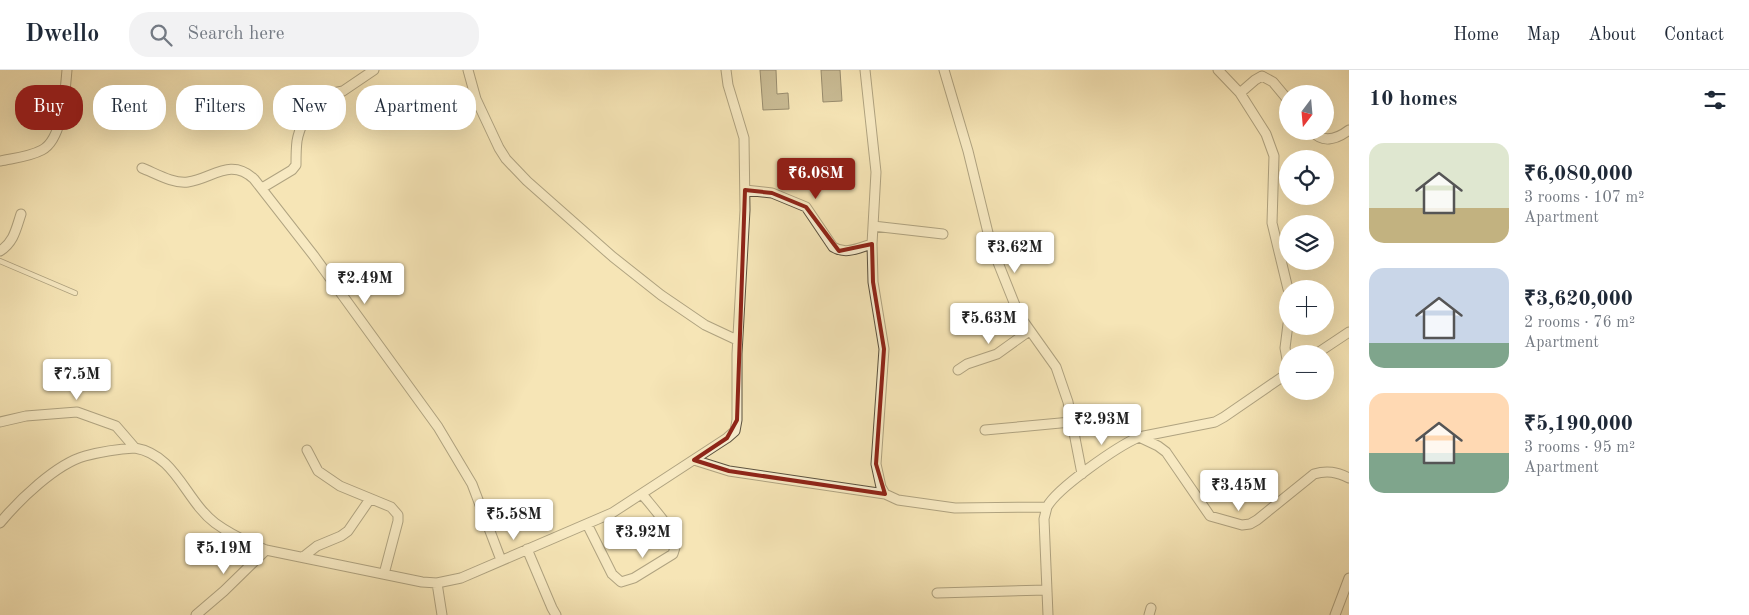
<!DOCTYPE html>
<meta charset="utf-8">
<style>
body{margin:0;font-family:"Old Standard TT",serif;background:#f2f2f3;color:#1f2937;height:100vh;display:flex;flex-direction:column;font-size:19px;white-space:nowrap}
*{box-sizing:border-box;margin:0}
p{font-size:16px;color:#747a83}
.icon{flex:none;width:28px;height:28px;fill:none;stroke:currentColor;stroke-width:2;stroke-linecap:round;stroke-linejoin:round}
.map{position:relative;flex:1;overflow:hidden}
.panel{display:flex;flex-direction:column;background:#fff;width:400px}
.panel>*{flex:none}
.hud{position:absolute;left:15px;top:15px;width:475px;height:45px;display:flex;gap:10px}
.needle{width:32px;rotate:196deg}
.tools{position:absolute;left:1279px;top:15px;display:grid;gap:10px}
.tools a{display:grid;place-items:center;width:55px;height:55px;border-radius:50%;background:#fff;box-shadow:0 5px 20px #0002;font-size:25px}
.price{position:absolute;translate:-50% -42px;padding:0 11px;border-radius:5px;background:#fff;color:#222;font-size:16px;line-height:32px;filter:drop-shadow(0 1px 2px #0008)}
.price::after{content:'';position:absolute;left:50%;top:30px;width:15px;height:11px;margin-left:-8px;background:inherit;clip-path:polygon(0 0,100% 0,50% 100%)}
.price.on{background:#8f2418;color:#fff}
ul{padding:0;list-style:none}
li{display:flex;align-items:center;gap:15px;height:125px;padding:0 20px}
li span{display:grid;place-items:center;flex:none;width:140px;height:100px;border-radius:15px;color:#555}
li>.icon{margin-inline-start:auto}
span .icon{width:60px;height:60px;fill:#fffc;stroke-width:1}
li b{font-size:21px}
h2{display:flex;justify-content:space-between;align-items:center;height:60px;padding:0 20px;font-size:21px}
.pill{padding:0 18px;border-radius:20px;background:#fff;box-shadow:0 5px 20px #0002;font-size:18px;line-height:45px}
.pill.on{background:#8f2418;color:#fff}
header{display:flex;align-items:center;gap:30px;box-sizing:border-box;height:70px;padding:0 25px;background:#fff;border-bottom:1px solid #e0e1e3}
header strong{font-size:24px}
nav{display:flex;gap:28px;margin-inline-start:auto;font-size:18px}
.search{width:350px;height:45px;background:#f2f2f3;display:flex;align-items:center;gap:12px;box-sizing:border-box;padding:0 18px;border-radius:20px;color:#747a83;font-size:19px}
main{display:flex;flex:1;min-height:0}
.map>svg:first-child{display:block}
.building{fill:#93876a;stroke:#282117}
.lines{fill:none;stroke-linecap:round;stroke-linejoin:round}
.service-casing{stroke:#5b523f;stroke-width:6}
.minor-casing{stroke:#5b523f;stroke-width:11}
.service{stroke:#f8eed0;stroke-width:4.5}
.minor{stroke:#f8eed0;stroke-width:9}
.marked{fill:none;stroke:#8f2418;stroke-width:4;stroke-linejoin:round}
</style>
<header>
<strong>Dwello</strong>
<div class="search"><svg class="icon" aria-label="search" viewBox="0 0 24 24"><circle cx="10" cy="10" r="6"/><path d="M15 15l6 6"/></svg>Search here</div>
<nav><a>Home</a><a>Map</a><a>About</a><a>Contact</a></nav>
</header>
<main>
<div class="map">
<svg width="1349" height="545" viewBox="0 0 1349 545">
<rect width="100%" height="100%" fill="#f5e5b7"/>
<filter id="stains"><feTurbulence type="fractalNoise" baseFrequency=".004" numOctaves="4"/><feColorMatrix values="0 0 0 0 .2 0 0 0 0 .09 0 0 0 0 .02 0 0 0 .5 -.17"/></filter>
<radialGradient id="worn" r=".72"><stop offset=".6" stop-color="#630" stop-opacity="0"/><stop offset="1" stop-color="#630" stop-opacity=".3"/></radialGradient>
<path class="building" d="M760,0H776L777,24L788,23L789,39L763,40Z
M821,0H840L842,31L823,32Z"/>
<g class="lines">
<defs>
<path id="service" d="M0,191L75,223"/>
<path id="minor" d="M468,0L476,29L499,78L506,89L527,111L613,187L661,225L705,255L737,270
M865,0L876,102L872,174L873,212L884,279L876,394L881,417L885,424L898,430L955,438L1047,437
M944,0L968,81L991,175L1019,245L1056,297L1068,332L1082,404
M1218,0L1240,23L1266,64L1274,86L1272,153L1288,219
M1240,23L1255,10L1262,6L1273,12L1288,30
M1312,61C1323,74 1337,69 1349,60
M0,91C14,88 29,87 42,80C63,69 65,21 67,0
M142,98C155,103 173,114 188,112C212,109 230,87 254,109L314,186L438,357L472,414L501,490
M262,118L292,100L296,95C296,87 296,79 297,71C299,58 310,36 318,26L343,21L374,0
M745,120L772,123L806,137L833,177C846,185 858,178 872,174
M873,156L943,164
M0,181C14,172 16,159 21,144
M1288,254L1285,278L1288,295
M1316,284L1349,262
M958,300L967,294L997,284L1029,261
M0,352L26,346L77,342L116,356L135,378
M985,360L1071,352
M1139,367L1158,376L1166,382L1210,446L1242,455L1250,454L1257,450L1314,404C1327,400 1337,402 1349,408
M307,380L318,401L340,416L391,437L398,445V451L384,504
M694,390L729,401L885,424
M0,453C19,430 56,394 85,386C100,382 119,379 135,378C176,385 185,430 215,453C230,464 249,473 266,480L422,512L437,513L461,508L612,443L727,368L735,361L737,350V284L745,140L744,68L728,15L726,0
M587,454L612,504L621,512L634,508L673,484C674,480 676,476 676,472C675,462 649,433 642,424
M527,479L552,538L556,545
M303,487L317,476L341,466L348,461L370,429
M437,513L442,545
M937,523L1047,520
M196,545L224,521L266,480
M1048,545L1044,449C1045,445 1046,441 1047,437C1057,418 1118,376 1139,367L1215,352L1224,347L1288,303
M1149,545L1151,538
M1335,545L1349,508"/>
</defs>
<use href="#service" class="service-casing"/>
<use href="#minor" class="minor-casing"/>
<use href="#service" class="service"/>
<use href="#minor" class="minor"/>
</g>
<path d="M0 0H1349V545H0ZM745,120L772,123L806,137L839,181L872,174L873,212L884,279L876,394L885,424L729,401L694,390L727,368L737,350Z" fill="#f5e5b7" fill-opacity=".55" fill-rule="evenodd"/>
<path class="marked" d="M745,120L772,123L806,137L839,181L872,174L873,212L884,279L876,394L885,424L729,401L694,390L727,368L737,350Z"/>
<rect width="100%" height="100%" filter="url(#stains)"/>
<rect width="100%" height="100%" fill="url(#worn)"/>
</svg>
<div class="tools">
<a><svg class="needle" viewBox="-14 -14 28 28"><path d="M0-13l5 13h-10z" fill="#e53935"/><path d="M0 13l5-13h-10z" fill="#747a83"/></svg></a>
<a><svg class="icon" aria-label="locate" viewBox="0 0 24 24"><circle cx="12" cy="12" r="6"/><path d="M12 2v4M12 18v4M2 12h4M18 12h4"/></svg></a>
<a><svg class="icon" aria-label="layers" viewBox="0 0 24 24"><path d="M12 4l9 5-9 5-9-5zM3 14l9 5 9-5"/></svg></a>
<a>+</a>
<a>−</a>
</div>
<b class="price on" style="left:816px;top:130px">₹6.08M</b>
<b class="price" style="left:1015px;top:204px">₹3.62M</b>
<b class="price" style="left:365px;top:235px">₹2.49M</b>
<b class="price" style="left:989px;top:275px">₹5.63M</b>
<b class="price" style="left:77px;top:331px">₹7.5M</b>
<b class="price" style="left:1102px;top:376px">₹2.93M</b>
<b class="price" style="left:1239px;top:442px">₹3.45M</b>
<b class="price" style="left:514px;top:471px">₹5.58M</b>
<b class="price" style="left:643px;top:489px">₹3.92M</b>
<b class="price" style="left:224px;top:505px">₹5.19M</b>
<div class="hud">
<a class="pill on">Buy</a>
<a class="pill">Rent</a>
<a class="pill">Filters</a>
<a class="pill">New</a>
<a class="pill">Apartment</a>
</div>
</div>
<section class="panel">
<h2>10 homes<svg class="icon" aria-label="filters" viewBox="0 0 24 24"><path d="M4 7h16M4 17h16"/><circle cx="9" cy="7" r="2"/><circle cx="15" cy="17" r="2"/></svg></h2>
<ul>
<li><span style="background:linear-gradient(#dfe7d0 65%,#c2b280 0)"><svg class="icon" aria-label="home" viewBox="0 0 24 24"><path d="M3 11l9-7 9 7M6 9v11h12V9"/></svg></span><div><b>₹6,080,000</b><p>3 rooms · 107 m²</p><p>Apartment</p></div></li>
<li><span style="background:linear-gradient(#c9d6e8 75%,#7fa58c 0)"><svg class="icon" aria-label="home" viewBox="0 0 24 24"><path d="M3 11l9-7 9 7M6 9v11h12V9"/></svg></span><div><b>₹3,620,000</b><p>2 rooms · 76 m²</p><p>Apartment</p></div></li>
<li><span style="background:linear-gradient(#ffd9b3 60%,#7fa58c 0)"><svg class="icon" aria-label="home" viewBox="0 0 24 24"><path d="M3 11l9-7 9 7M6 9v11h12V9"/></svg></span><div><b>₹5,190,000</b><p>3 rooms · 95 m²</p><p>Apartment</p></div></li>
</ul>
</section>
</main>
